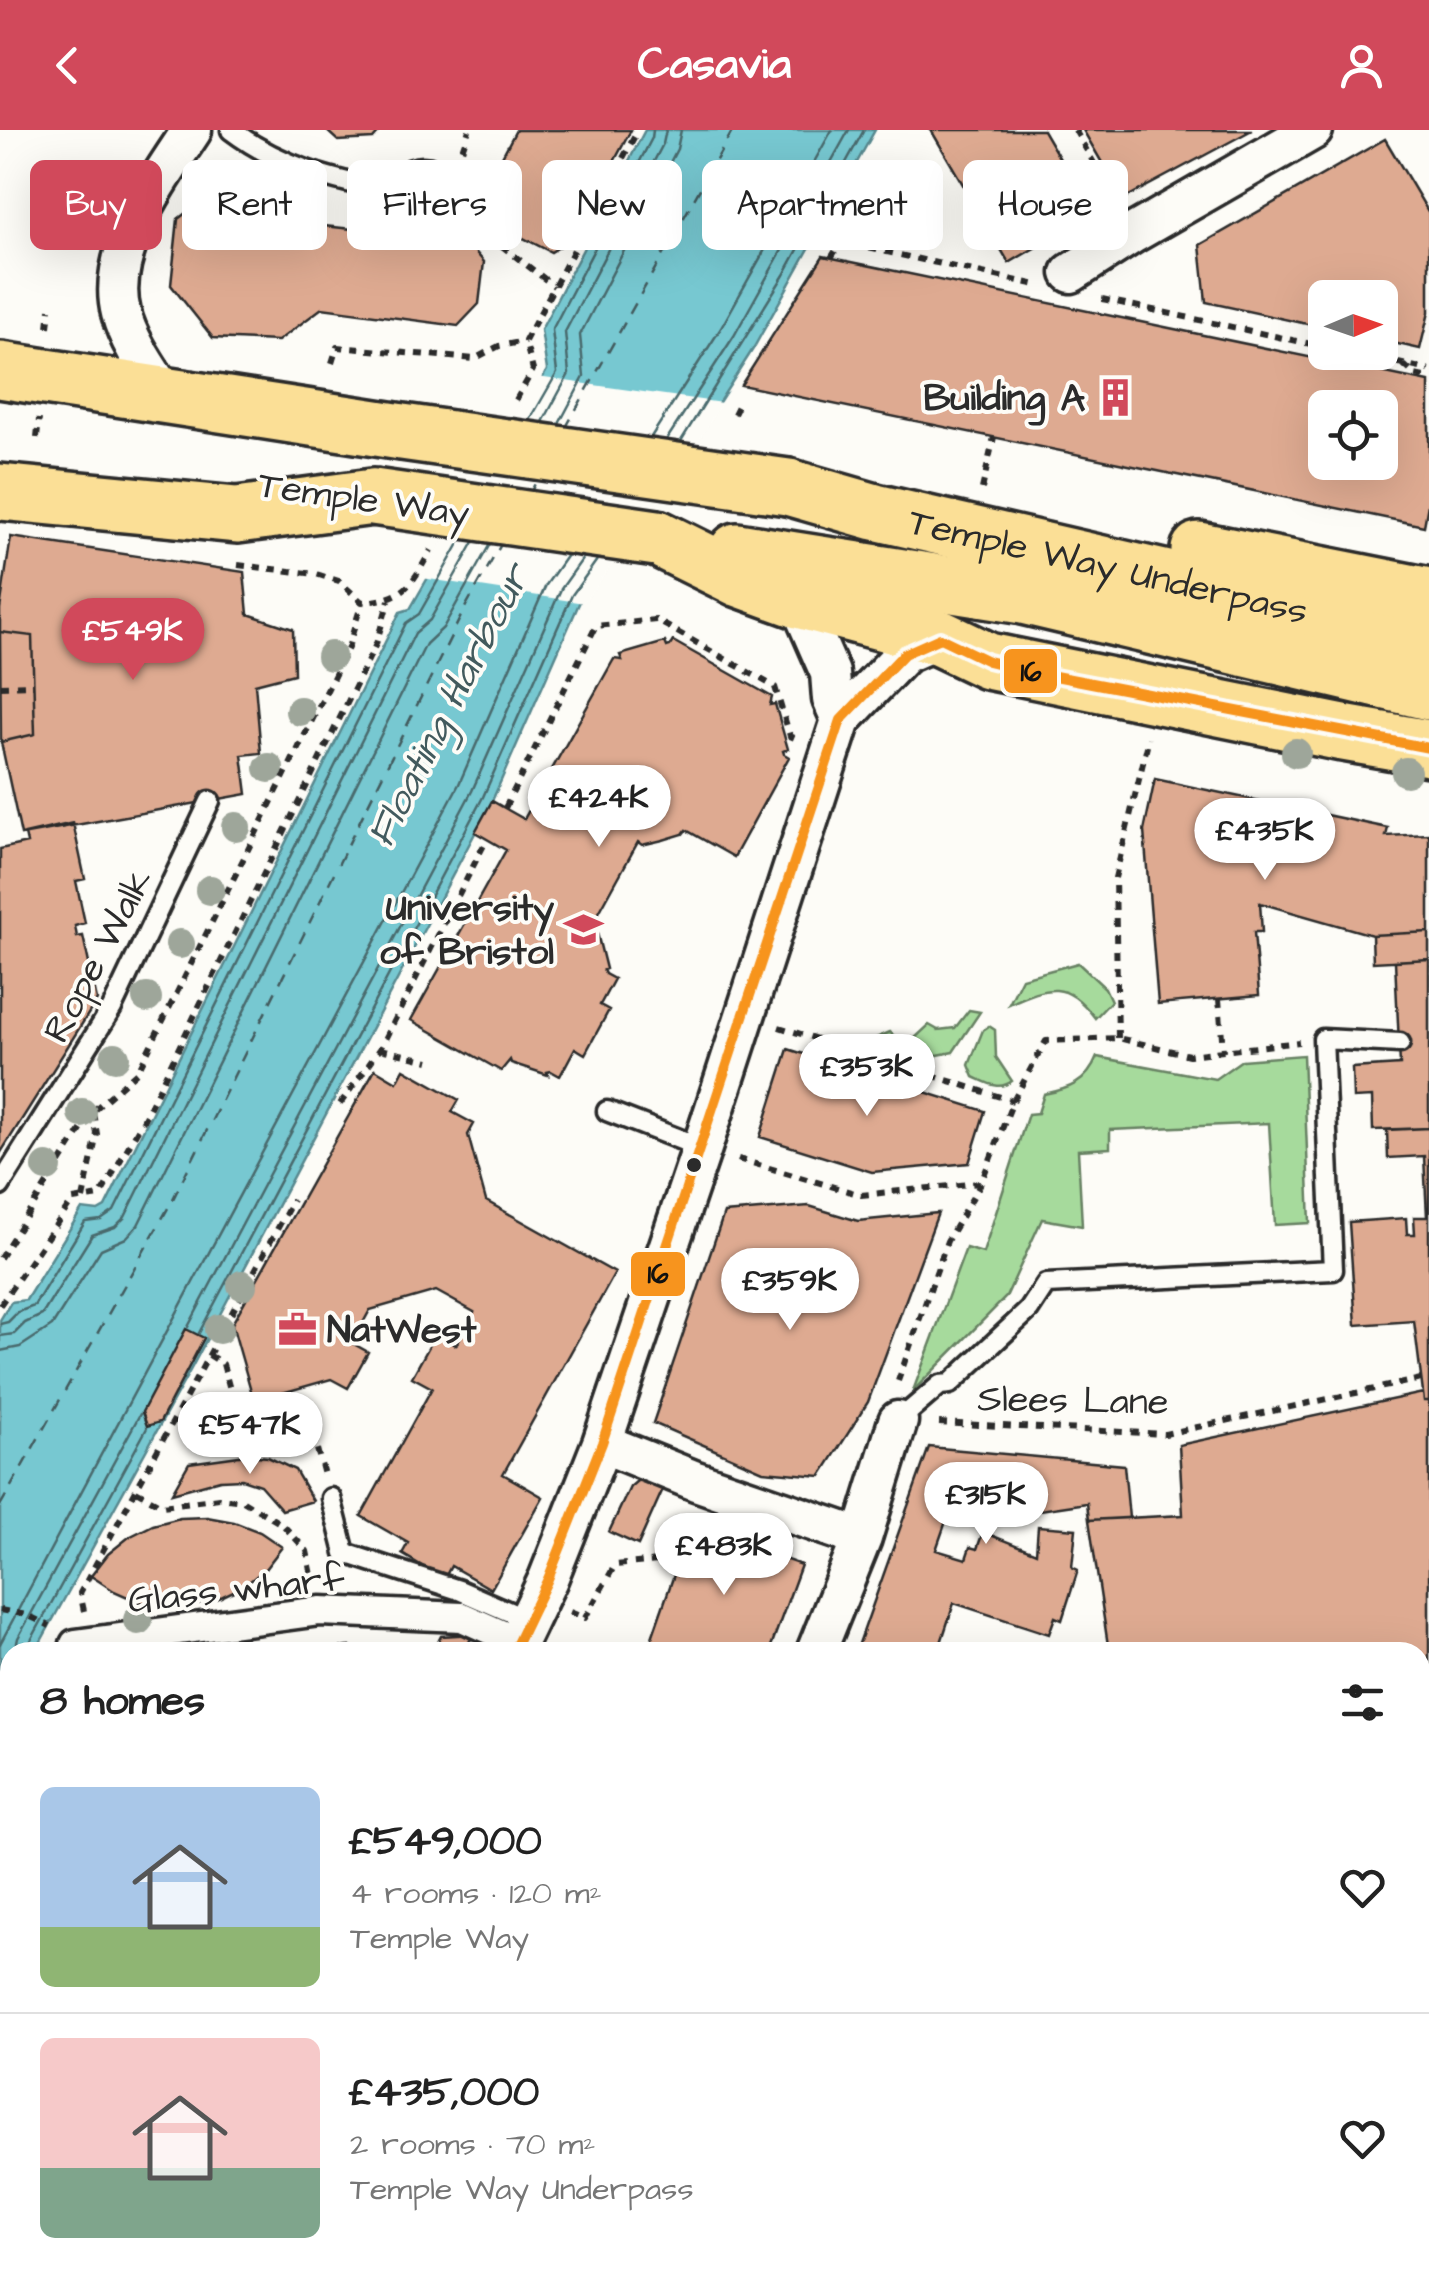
<!DOCTYPE html>
<meta charset="utf-8">
<style>
body{margin:0;font-family:"Architects Daughter",sans-serif;background:#f6f6f6;color:#222;height:100vh;display:flex;flex-direction:column;font-size:38px;white-space:nowrap}
*{box-sizing:border-box;margin:0}
p{font-size:32px;color:#767676}
.icon{flex:none;width:55px;height:55px;fill:none;stroke:currentColor;stroke-width:2;stroke-linecap:round;stroke-linejoin:round}
.map{position:relative;flex:1;overflow:hidden}
.panel{position:absolute;left:0px;top:1512px;width:1430px;height:642px;display:flex;flex-direction:column;background:#fff;border-radius:30px 30px 0 0;box-shadow:0 10px 40px #0002}
.panel>*{flex:none}
.banner{position:absolute;left:30px;top:30px;width:1370px;height:90px;display:flex;gap:20px}
.needle{width:65px;rotate:88deg}
.buttons{position:absolute;left:1308px;top:150px;display:grid;gap:20px}
.buttons a{display:grid;place-items:center;width:90px;height:90px;border-radius:15px;background:#fff;box-shadow:0 10px 40px #0002;font-size:50px}
.price{position:absolute;translate:-50% -85px;padding:0 22px;border-radius:35px;background:#fff;color:#222;font-size:32px;line-height:65px;filter:drop-shadow(0 2px 5px #0008)}
.price::after{content:'';position:absolute;left:50%;top:60px;width:30px;height:22px;margin-left:-15px;background:inherit;clip-path:polygon(0 0,100% 0,50% 100%)}
.price.active{background:#d1495b;color:#fff}
ul{padding:0;list-style:none}
li{display:flex;align-items:center;gap:30px;height:250px;padding:0 40px}
li+li{border-top:2px solid #e0e0e0}
li span{display:grid;place-items:center;flex:none;width:280px;height:200px;border-radius:15px;color:#555}
li>.icon{margin-inline-start:auto}
span .icon{width:120px;height:120px;fill:#fffc;stroke-width:1}
li b{font-size:42px}
h2{display:flex;justify-content:space-between;align-items:center;height:120px;padding:0 40px;font-size:42px}
.pill{padding:0 35px;border-radius:15px;background:#fff;box-shadow:0 10px 40px #0002;font-size:35px;line-height:90px}
.pill.active{background:#d1495b;color:#fff}
header{display:flex;justify-content:space-between;align-items:center;height:130px;padding:0 40px;background:#d1495b;color:#fff;font-size:45px;font-weight:700}
.map>svg:first-child{display:block}
.green{fill:#a6da9c;stroke:#688264;stroke-width:2.5}
.water{fill:#77c8d1;stroke:#59898f;stroke-width:2.5}
.pier{fill:#fdfcf7}
.lines{fill:none;stroke-linecap:round;stroke-linejoin:round}
.shore{stroke:#496a6d;stroke-width:2.5}
.ferry{stroke:#425a5d;stroke-width:2.5;stroke-dasharray:12 10;stroke-linecap:butt}
.building{fill:#deaa91;stroke:#2b2b2b;stroke-width:2.5;fill-rule:evenodd}
.service-casing{stroke:#2b2b2b;stroke-width:25}
.pedestrian-casing{stroke:#2b2b2b;stroke-width:35}
.minor-casing{stroke:#2b2b2b;stroke-width:45}
.trunk-casing{stroke:#2b2b2b;stroke-width:62}
.path{stroke:#2b2b2b;stroke-width:6;stroke-dasharray:8 8;stroke-linecap:butt}
.service{stroke:#fdfcf7;stroke-width:18}
.pedestrian{stroke:#fdfcf7;stroke-width:28}
.minor{stroke:#fdfcf7;stroke-width:38}
.trunk{stroke:#fbdf96;stroke-width:55}
.trunk-bridge-casing{stroke:#2b2b2b;stroke-width:62;stroke-linecap:butt}
.trunk-bridge{stroke:#fbdf96;stroke-width:55}
.bus-1-casing{stroke:#fdfcf7;stroke-width:18}
.bus-1{stroke:#f7941e;stroke-width:10}
.tree{fill:#9ea69a}
.bus-dot{fill:#2b2b2b;stroke:#fdfcf7;stroke-width:4}
.labels{text-anchor:middle;stroke-width:8;stroke-linejoin:round;paint-order:stroke}
.poi-label{font-size:38px;font-weight:bold;fill:#2b2b2b;stroke:#fdfcf7;text-anchor:end}
.street-label{font-size:38px;fill:#2b2b2b;stroke:#fdfcf7}
.water-label{font-size:40px;font-style:italic;fill:#425a5d;stroke:#fdfcf7}
.line-badge{stroke:#fdfcf7;stroke-width:4}
.pale-badge-label{font-size:28px;text-anchor:middle;font-weight:bold;fill:#111}
</style>
<header><svg class="icon" aria-label="back" viewBox="0 0 24 24"><path d="M15 5l-7 7 7 7"/></svg>Casavia<svg class="icon" aria-label="person" viewBox="0 0 24 24"><circle cx="12" cy="8" r="4"/><path d="M4 21q1-7 8-7t8 7"/></svg></header>
<div class="map">
<svg width="1429" height="2153" viewBox="0 0 1429 2153">
<rect width="100%" height="100%" fill="#fdfcf7"/>
<filter id="ink" filterUnits="userSpaceOnUse"><feTurbulence type="fractalNoise" baseFrequency=".01" numOctaves="2"/><feDisplacementMap in="SourceGraphic" scale="20" xChannelSelector="R" yChannelSelector="G"/><feConvolveMatrix kernelMatrix="1 2 1 2 8 2 1 2 1" color-interpolation-filters="sRGB"/></filter>
<g filter="url(#ink)">
<path class="green" d="M1078,833L1105,858L1111,871L1095,888C1066,850 1049,856 1009,874L1022,848Z
M969,880L980,882L953,922L922,928L877,920L873,914L874,909L890,902L899,911L913,910L929,895L938,900L955,898Z
M989,896L995,900L996,927L1012,951C999,961 988,953 974,947L969,935L983,900Z
M1303,925L1310,1093L1275,1095L1269,993L1110,1000V1018L1078,1020L1082,1096L1042,1089L1006,1167L913,1261L966,1118L983,1123L1028,984L1038,983L1044,964C1069,959 1087,953 1097,927L1215,949L1242,930Z
M374,2145H490L486,2153H388Z"/>
<path class="water" d="M645,0H875L753,219L671,347L581,469L492,671L192,1237L35,1522H10V1569L0,1587V1190L11,1172L26,1170L82,1079L98,1081L105,1077L400,482L410,479L547,240L541,200Z"/>
<path class="pier" d="M537,247L722,273L675,350L584,473L422,448Z"/>
<g class="lines">
<path class="shore" d="M530,290L557,243L552,200L652,8L653,0
M543,292L569,244L565,202L663,14L666,0
M559,294L584,247L580,205L677,19L681,0
M651,307L721,198L832,0
M667,309L734,206L849,0
M681,311L784,145L864,0
M0,1194L8,1192L18,1182L34,1176L85,1092L101,1090L114,1081L406,493L419,484L461,410
M188,1197L472,661L561,459L583,428
M199,1203L483,667L572,465L597,430
M0,1206L14,1204L25,1193L42,1185L92,1105L115,1097L125,1087L415,503L430,490L474,412
M0,1221L20,1217L52,1196L101,1119L126,1108L138,1095L426,514L443,498L490,414
M0,1514L459,654L546,455L567,425
M15,1522L18,1508L140,1284
M27,1522L29,1514L147,1298"/>
<path class="ferry" d="M565,299L733,0
M529,365L537,350
M0,1376L172,1071L466,476L503,411"/>
</g>
<path class="building" d="M326,0H381L373,9L338,11Z
M516,0H631L573,108L551,122L492,92L487,55Z
M931,0H1043L1092,84L1009,133Z
M1083,0H1252L1123,69Z
M1385,9L1429,83V182L1420,219L1380,210V168H1325V198L1206,172L1200,115Z
M232,48L294,56L324,96L466,111L484,132L479,174L458,196L322,178L278,211L213,208L171,155L178,89Z
M823,126L1429,252V369L1424,396L741,255ZM1325,278H1380V332H1325Z
M11,407L244,442L248,484L293,499L294,544L255,554L261,623L242,625L247,664L21,705L1,612L35,604L32,506L0,502V479Z
M0,502L32,506L35,604L1,612Z
M673,511L772,567L770,575L775,574L788,619L783,621L784,624L789,627L734,727L686,700L683,704L663,710L642,715L638,712L591,797L596,799L606,839L603,840L605,844L614,849L600,875L609,880L585,924L575,918L560,946L551,941L547,942L548,945L511,933L510,930L501,941L411,890L506,720L475,702L492,671L524,689L614,529L622,530L620,525L665,512L667,517L670,516Z
M1155,649L1388,698L1386,706L1429,704V802L1372,805L1260,773L1262,802H1254L1259,865L1158,874L1144,701Z
M73,693L85,749L76,751L85,793L75,796L77,807L83,806L97,870L0,1024V719L27,713L25,704Z
M1429,802V829L1373,832L1372,805Z
M1429,829V998L1373,1000L1372,967L1353,968L1352,938L1400,935L1395,831Z
M788,919L985,981L969,1033L872,1042L760,1007Z
M375,939L397,952L404,939L459,970L452,982L474,994L468,1005L486,1071L615,1143L503,1344L543,1367L491,1459L451,1436L444,1449L402,1424L408,1413L361,1386L432,1258L412,1247L436,1204L456,1215L474,1182L436,1161L370,1180L352,1213L368,1222L348,1258L331,1249L254,1271L232,1194Z
M1429,998V1087H1427L1424,1026L1388,1028L1387,1000Z
M809,1076L858,1091L938,1083L868,1272L821,1346L763,1341L653,1293L724,1083Z
M1414,1087H1429V1271H1424L1414,1191L1356,1195L1349,1092L1406,1088L1407,1104H1415Z
M186,1199L204,1208L160,1292L147,1296L142,1282Z
M1423,1263L1424,1271H1429V1673H1420V1522H1109L1089,1390L1183,1385L1179,1315Z
M929,1317L1124,1335L1129,1388L1089,1390L1087,1373L1040,1380L953,1371L936,1420L966,1429L970,1417L977,1419L983,1402L1036,1423L1038,1396L1076,1399L1072,1437L1078,1440L1062,1490L1055,1487L1049,1504L954,1473L938,1522H856Z
M246,1325L268,1327L295,1340L313,1371L282,1380L260,1355L242,1349L220,1350L172,1363L189,1333Z
M646,1350L663,1359L638,1415L609,1402L630,1357L637,1351Z
M207,1387L234,1392L260,1402L282,1417L265,1439L244,1456L219,1468L193,1475L166,1476L139,1472L114,1461L91,1446L108,1424L129,1407L153,1395L180,1388Z
M691,1396L801,1435L769,1522H647Z
M474,1504L463,1522H428H433L441,1506Z
M350,1517L347,1522H267Z
M9,1756H10V2099L0,2093V1775Z
M229,2145H374L388,2153H225Z
M595,2145H729L725,2153H710L695,2145L691,2153H591Z
M904,2145H1050L1066,2153H920Z
M1077,2145H1088L1100,2151L1073,2153Z"/>
<g class="lines">
<defs>
<path id="service" d="M231,0C280,37 335,51 394,62
M394 66a29 29 0 1 1 58 0a29 29 0 1 1-58 0Z
M607,981L702,1018
M0,1056L112,878L210,671
M898,1291L940,1255L950,1254L1029,1180L1046,1154L1333,1140L1323,909L1400,913
M331,1368L345,1423L459,1460L528,1490
M0,1714L10,1693
M0,2143L16,2153"/>
<path id="pedestrian" d="M75,1514L320,1481L462,1487L518,1512"/>
<path id="minor" d="M1071,143L1132,104L1313,0
M165,265C149,240 129,213 121,183C105,122 160,49 192,0
M798,470L830,543L832,569L841,590
M602,1313L696,1351L862,1408
M513,1522L548,1449L602,1313L702,1018L841,590L904,524L940,508
M816,1522L862,1408L898,1291
M1420,1701H1429
M1152,2145L1169,2153
M165,2153L169,2145
M535,2153L539,2145"/>
<g id="trunk">
<path d="M0,240L402,302"/>
<path id="s1" d="M788,357L875,382L1429,509"/>
<path d="M0,362L237,385L373,367"/>
<path d="M657,408L740,449L798,470L940,508L988,531L1343,603L1429,618"/>
<path d="M1199,420L1429,466"/>
<path d="M737,421L1023,466L1429,562"/>
</g>
</defs>
<use href="#service" class="service-casing"/>
<use href="#pedestrian" class="pedestrian-casing"/>
<use href="#minor" class="minor-casing"/>
<use href="#trunk" class="trunk-casing"/>
<path class="path" d="M1075,0L1115,70
M442,42L458,31L469,0
M451,77L554,156
M831,128L841,112L1037,155
M1102,169L1325,217
M48,197L50,179
M1350,222L1429,240
M332,233L337,217L474,229L499,216L525,211
M1404,235L1415,245L1429,248
M516,270L533,240L525,211L638,0
M734,284L739,274
M37,308L39,289
M982,359L994,307
M238,435L316,444L339,451L362,472C405,469 411,456 431,420
M0,556L33,555
M505,678L596,496L656,490L775,557L790,606L797,609
M1219,869L1223,921
M779,897L1013,971
M1118,908L1115,748L1149,608
M380,919L429,931
M340,974L380,919L487,709
M738,1029L861,1065L980,1053
M83,1069L97,1004L93,982
M0,1128L93,981L138,941L348,518L362,472
M0,1175L73,1070L100,1066L143,991L376,514L389,470
M209,1225L223,1234L241,1300L307,1282L324,1345
M898,1251L947,1111L981,1053L1013,971L1046,911L1118,908L1189,925L1299,912
M939,1293L1165,1304L1421,1249
M136,1361L163,1376L219,1368L243,1371L283,1395L307,1421L313,1450
M0,1480L27,1485L50,1496
M84,1481L80,1463L293,1070
M570,1482L585,1488L615,1435L658,1431L680,1384
M0,1629L10,1611
M56,2145L70,2153"/>
<use href="#service" class="service"/>
<use href="#pedestrian" class="pedestrian"/>
<use href="#minor" class="minor"/>
<use href="#trunk" class="trunk"/>
<defs>
<path id="trunk-bridge" d="M402,302L788,357
M373,367L657,408"/>
</defs>
<use href="#trunk-bridge" class="trunk-bridge-casing"/>
<use href="#trunk-bridge" class="trunk-bridge"/>
<defs>
<path id="bus-1" d="M513,1522L548,1449L602,1313L841,590L904,524L940,508L988,531L1029,541L1429,618"/>
</defs>
<use href="#bus-1" class="bus-1-casing"/>
<use href="#bus-1" class="bus-1"/>
</g>
<g class="tree">
<circle cx="331" cy="526" r="15"/>
<circle cx="300" cy="581" r="15"/>
<circle cx="1296" cy="623" r="15"/>
<circle cx="269" cy="638" r="15"/>
<circle cx="1406" cy="642" r="15"/>
<circle cx="236" cy="697" r="15"/>
<circle cx="210" cy="760" r="15"/>
<circle cx="180" cy="814" r="15"/>
<circle cx="147" cy="868" r="15"/>
<circle cx="115" cy="927" r="15"/>
<circle cx="82" cy="983" r="15"/>
<circle cx="47" cy="1037" r="15"/>
<circle cx="242" cy="1155" r="15"/>
<circle cx="219" cy="1199" r="15"/>
<circle cx="219" cy="1297" r="15"/>
<circle cx="138" cy="1490" r="15"/>
</g>
</g>
<defs>
<symbol id="building-bare" viewBox="-9 -9 18 18"><path d="M-4-6H4V6H1V3H-1V6H-4ZM-2.5-4.3h1.7v1.8h-1.7ZM.8-4.3h1.7v1.8H.8ZM-2.5-1h1.7V.8h-1.7ZM.8-1h1.7V.8H.8Z" fill="#d1495b" stroke="#fdfcf7" stroke-width="2.5" paint-order="stroke"/></symbol>
<symbol id="university-bare" viewBox="-9 -9 18 18"><path d="M0-5L7-2L0 1L-7-2ZM-4 1L0 2.5L4 1V4Q0 6-4 4Z" fill="#d1495b" stroke="#fdfcf7" stroke-width="2.5" paint-order="stroke"/></symbol>
<symbol id="office-bare" viewBox="-9 -9 18 18"><path d="M-6-3h4V-5.5h4V-3h4V5H-6ZM-1-4.5V-3h2v-1.5ZM-6 0V1H6V0Z" fill="#d1495b" stroke="#fdfcf7" stroke-width="2.5" paint-order="stroke"/></symbol>
</defs>
<g fill-rule="evenodd">
<use href="#building-bare" x="1088" y="240" width="55" height="55"/>
<use href="#university-bare" x="556" y="772" width="55" height="55"/>
<use href="#office-bare" x="270" y="1172" width="55" height="55"/>
</g>
<circle class="bus-dot" cx="694" cy="1035" r="9"/>
<g class="labels">
<g class="poi-label">
<text x="1085" y="280">Building A</text>
<text x="554" y="790">University<tspan x="554" dy="44">of Bristol</tspan></text>
<text x="327" y="1212" text-anchor="start">NatWest</text>
</g>
<g class="street-label">
<text transform="translate(364 368) rotate(8)" y="13">Temple Way</text>
<text dy="13" stroke="none"><textPath href="#s1" startOffset="330">Temple Way Underpass</textPath></text>
<text transform="translate(97 825) rotate(-62)" y="13">Rope Walk</text>
<text transform="translate(1073 1269) rotate(1)" y="13">Slees Lane</text>
<text transform="translate(236 1458) rotate(-6)" y="13">Glass wharf</text>
</g>
<g class="water-label">
<text transform="translate(447 575) rotate(-63)" y="14">Floating Harbour</text>
</g>
</g>
<g class="line-badge">
<rect x="1002" y="517" width="57" height="48" rx="10" fill="#f7941e"/>
<rect x="629" y="1120" width="58" height="48" rx="10" fill="#f7941e"/>
</g>
<g class="pale-badge-label">
<text x="1031" y="551">16</text>
<text x="658" y="1153">16</text>
</g>
</svg>
<div class="buttons">
<a><svg class="needle" viewBox="-14 -14 28 28"><path d="M0-13l5 13h-10z" fill="#e53935"/><path d="M0 13l5-13h-10z" fill="#767676"/></svg></a>
<a><svg class="icon" aria-label="locate" viewBox="0 0 24 24"><circle cx="12" cy="12" r="6"/><path d="M12 2v4M12 18v4M2 12h4M18 12h4"/></svg></a>
</div>
<b class="price active" style="left:133px;top:553px">£549K</b>
<b class="price" style="left:599px;top:720px">£424K</b>
<b class="price" style="left:1265px;top:753px">£435K</b>
<b class="price" style="left:867px;top:989px">£353K</b>
<b class="price" style="left:790px;top:1203px">£359K</b>
<b class="price" style="left:250px;top:1347px">£547K</b>
<b class="price" style="left:986px;top:1417px">£315K</b>
<b class="price" style="left:724px;top:1468px">£483K</b>
<div class="banner">
<a class="pill active">Buy</a>
<a class="pill">Rent</a>
<a class="pill">Filters</a>
<a class="pill">New</a>
<a class="pill">Apartment</a>
<a class="pill">House</a>
</div>
<section class="panel">
<h2>8 homes<svg class="icon" aria-label="filters" viewBox="0 0 24 24"><path d="M4 7h16M4 17h16"/><circle cx="9" cy="7" r="2"/><circle cx="15" cy="17" r="2"/></svg></h2>
<ul>
<li><span style="background:linear-gradient(#a9c7e8 70%,#8fb573 0)"><svg class="icon" aria-label="home" viewBox="0 0 24 24"><path d="M3 11l9-7 9 7M6 9v11h12V9"/></svg></span><div><b>£549,000</b><p>4 rooms · 120 m²</p><p>Temple Way</p></div><svg class="icon" aria-label="heart" viewBox="0 0 24 24"><path d="M12 20l-8-8c-3-5 5-10 8-4 3-6 11-1 8 4z"/></svg></li>
<li><span style="background:linear-gradient(#f6c9c9 65%,#7fa58c 0)"><svg class="icon" aria-label="home" viewBox="0 0 24 24"><path d="M3 11l9-7 9 7M6 9v11h12V9"/></svg></span><div><b>£435,000</b><p>2 rooms · 70 m²</p><p>Temple Way Underpass</p></div><svg class="icon" aria-label="heart" viewBox="0 0 24 24"><path d="M12 20l-8-8c-3-5 5-10 8-4 3-6 11-1 8 4z"/></svg></li>
</ul>
</section>
</div>
